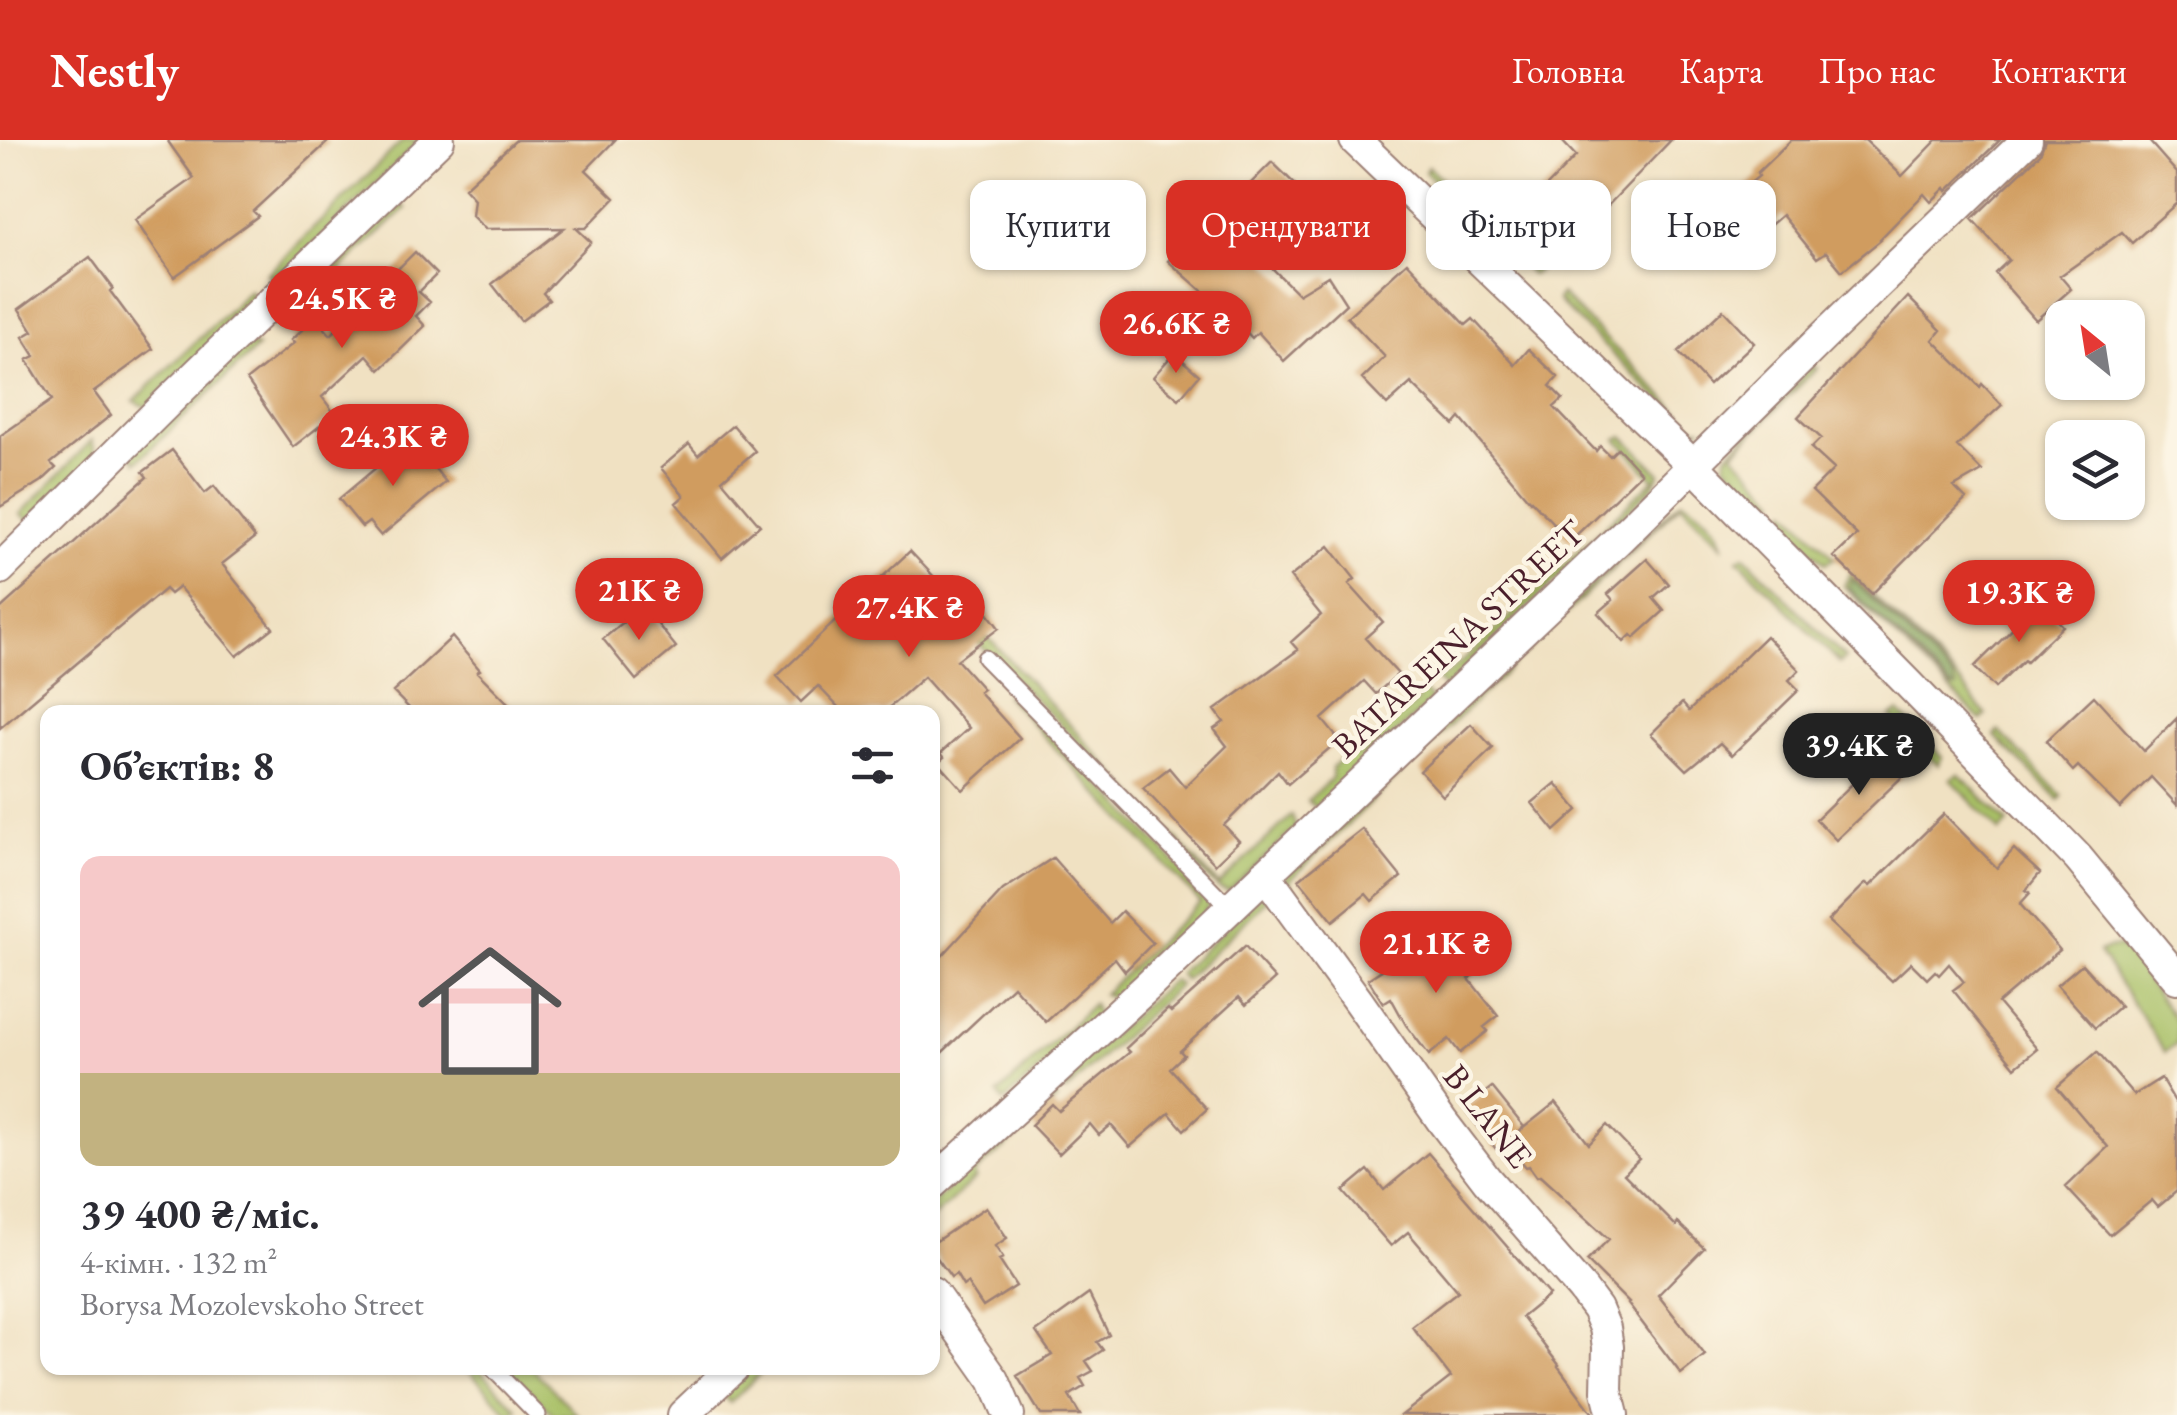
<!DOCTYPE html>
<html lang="uk">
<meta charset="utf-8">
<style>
body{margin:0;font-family:"EB Garamond",serif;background:#f2f2f3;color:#2b2b33;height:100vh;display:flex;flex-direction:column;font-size:38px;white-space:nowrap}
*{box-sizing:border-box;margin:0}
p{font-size:32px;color:#7c7c81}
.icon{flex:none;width:55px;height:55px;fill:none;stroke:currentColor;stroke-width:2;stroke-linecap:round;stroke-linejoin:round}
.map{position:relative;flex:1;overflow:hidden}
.drawer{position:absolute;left:40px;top:565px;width:900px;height:670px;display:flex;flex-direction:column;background:#fff;border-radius:20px;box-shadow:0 2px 8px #0004}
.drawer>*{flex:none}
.hud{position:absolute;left:970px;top:40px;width:950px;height:90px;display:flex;gap:20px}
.needle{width:65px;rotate:330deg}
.buttons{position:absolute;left:2045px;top:160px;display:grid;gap:20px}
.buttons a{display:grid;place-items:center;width:100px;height:100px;border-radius:20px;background:#fff;box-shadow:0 2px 8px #0004;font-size:50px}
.price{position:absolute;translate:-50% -85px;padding:0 22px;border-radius:35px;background:#d93025;color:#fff;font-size:32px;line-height:65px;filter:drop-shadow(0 2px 5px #0008)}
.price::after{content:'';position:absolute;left:50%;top:60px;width:30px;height:22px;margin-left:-15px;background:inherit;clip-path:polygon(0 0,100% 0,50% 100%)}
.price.active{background:#222;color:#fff}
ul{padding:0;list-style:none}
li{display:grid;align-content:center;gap:20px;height:530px;padding:0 40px}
li span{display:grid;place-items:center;height:310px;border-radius:20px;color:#555}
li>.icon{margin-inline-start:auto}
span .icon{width:180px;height:180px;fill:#fffc;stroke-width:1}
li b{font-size:42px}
h2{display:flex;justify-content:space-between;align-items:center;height:120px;padding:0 40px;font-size:42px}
.tag{padding:0 35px;border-radius:20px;background:#fff;box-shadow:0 2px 8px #0004;font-size:35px;line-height:90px}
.tag.active{background:#d93025;color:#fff}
header{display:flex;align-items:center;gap:60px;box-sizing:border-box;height:140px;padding:0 50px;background:#d93025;color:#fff}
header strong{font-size:48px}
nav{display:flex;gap:55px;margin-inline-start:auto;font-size:35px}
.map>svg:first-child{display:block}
.green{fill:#a8c066;stroke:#797048;stroke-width:2.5}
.forest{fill:#86a65b;stroke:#686243;stroke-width:2.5}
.building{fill:#d09c5e}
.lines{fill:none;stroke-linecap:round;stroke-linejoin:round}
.lane-casing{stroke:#9d8076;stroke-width:19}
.street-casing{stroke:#9d8076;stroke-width:34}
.lane{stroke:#fff;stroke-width:15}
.street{stroke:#fff;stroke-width:30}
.labels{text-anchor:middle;stroke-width:9;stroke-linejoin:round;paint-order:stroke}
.street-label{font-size:35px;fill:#4a1f2b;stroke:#fcf5e5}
</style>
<header>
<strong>Nestly</strong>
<nav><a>Головна</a><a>Карта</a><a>Про нас</a><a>Контакти</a></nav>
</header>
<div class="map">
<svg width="2177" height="1275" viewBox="0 0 2177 1275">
<rect width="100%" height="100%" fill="#fcf5e5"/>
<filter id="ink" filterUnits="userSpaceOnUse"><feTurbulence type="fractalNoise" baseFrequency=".01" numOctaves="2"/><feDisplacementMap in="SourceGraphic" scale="20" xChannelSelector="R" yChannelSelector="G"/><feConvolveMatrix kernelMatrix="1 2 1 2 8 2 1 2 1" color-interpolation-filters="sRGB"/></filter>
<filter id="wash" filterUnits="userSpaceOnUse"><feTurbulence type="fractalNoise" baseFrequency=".0048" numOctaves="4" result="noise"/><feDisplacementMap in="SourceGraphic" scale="40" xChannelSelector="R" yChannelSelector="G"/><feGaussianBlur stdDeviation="2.25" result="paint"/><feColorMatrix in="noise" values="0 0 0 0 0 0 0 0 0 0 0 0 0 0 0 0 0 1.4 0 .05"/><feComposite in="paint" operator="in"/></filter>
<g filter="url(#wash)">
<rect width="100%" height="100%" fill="#f0e1c2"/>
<path class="green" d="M403,0H421L278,139L267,134Z
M1428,26L1538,131L1532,135L1425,32Z
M393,58L406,68L325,144L319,131Z
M250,150L255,162L146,267L134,261Z
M1561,154L1694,287L1701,288L1700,289L1690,290L1557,160Z
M245,203L258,207L137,322L131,314Z
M1808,226L1817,228L1733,313L1777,359L1768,366L1725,323L1727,315L1800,239Z
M1623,296L1660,333L1653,347L1445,548L1436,538L1445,536L1479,506L1654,339L1617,299Z
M92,300L96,316L29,381L21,374Z
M1682,360C1699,369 1721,386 1723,405L1681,363L1290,740L1292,754L1286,744L1285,732Z
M1788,370L1835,418L1825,423L1781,380Z
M1744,415L1845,518L1840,523L1738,419Z
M1850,433L1953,534L1986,575L1981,580L1844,446Z
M988,497L1219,745L1292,675L1296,688L1229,751L1218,748L1054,578L979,504Z
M1423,550L1432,560L1317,668L1307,661L1332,638V627L1347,614L1358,615L1417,562Z
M1006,556L1018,557L1209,758V763L1201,780L1117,859L1103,854L1200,762Z
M1899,572L1942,617L1938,625L1891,576Z
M1999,591L2062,656L2059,660L1995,596Z
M1959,634L2008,683L2000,692L1951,639Z
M1262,753L1267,760L1184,840L1179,833Z
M2111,807H2120L2129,815L2177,883V904L2165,912L2099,812Z
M1172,840L1179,845L1065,952L1058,944Z
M1093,864L1098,877L1004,962L998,954Z
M1049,952L1057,959L1027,989L974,1033L976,1038L933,1078V1063Z
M467,1228H478L518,1269L510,1275Z
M508,1228H532L578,1275H554Z
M750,1228H766L730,1263L725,1258L724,1252Z"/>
<path class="forest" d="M1852,439L1953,538L1956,548H1952L1849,449Z"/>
<g id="blocks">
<path class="building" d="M167,0H330L253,71L258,76L174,137L135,80L194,38Z
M516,0H615L586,30L615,58L586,88H576L591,102L543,153L549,160L521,181L492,144L564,88L485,89L472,76L474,59L464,48Z
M1561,0H1671L1565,110L1524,70L1576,16Z
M1791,0H1865L1902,36L1937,0H2000L1947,51L1945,48L1931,62L1924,54L1880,99L1881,100L1842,131L1826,112L1817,118L1782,75L1767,88L1737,54L1759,36L1757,33Z
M2045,0H2148L2177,33V63L2132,103L2122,92L2060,136L2071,149L2036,180L1995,133L2009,120L1972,79L2040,14Z
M1272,22L1302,51L1248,104L1298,154L1328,136L1346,164L1284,221L1258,192L1252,198L1242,187L1239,190L1200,149L1168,121L1188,98L1192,102Z
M415,112L437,134L419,152L430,162L416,176L425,186L380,230L367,215L322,257L335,274L293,307L247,240L294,203L291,200L315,178L331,195Z
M90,117L113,148L110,151L153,209L94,252L111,275L51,323L56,328L42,341L0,367V296L52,260L27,220L35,216L23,197L33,191L19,169Z
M1407,122L1466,185L1473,179L1515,225L1529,209L1558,237L1550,246L1563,259L1554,267L1596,311L1600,306L1610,316L1618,308L1641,333L1570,401L1531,360L1530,361L1460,278L1454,285L1411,243L1387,265L1362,239L1385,217L1347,177Z
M1908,157L1941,190L1933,200L1980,247L1982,244L2002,265L1957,306L1982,331L1954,347L1966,359L1872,454L1834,417L1857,395L1812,351L1834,329L1811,308L1821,298L1798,277Z
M1723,170L1754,203L1709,245L1678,212Z
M1174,213L1199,235L1179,259L1153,237Z
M733,285L755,311L722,340L760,385L722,418L676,363L684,356L661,328L689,304L698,315Z
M410,299L446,342L381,396L369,382L362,387L339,359Z
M172,310L205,353L214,346L255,398L222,424L273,488L237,516L179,447L170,454L165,449L0,588V469L147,337L143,332Z
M1329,406L1355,439L1349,444L1383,482L1365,498L1398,534L1376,554L1364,541L1322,579L1339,600L1288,644L1278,631L1224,685L1239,701L1215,724L1143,648L1169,628L1185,647L1227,606L1214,589L1224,582L1215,570L1298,510L1291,502L1321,475L1290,437Z
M910,411L952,456L965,443L999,488L957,520L983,549L979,552L1020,598L963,650L938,622L944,617L941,613L969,588L924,537L884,572H843L818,546L801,562L777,536Z
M1647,419L1669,444L1653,458L1664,471L1634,498L1631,495L1624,502L1598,473L1613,460L1608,454Z
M2040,462L2063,486L2026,522L2024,520L1995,548L1974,527Z
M643,466L676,507L636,540L603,499Z
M1766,496L1799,530L1789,540L1799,550L1732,615L1720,603L1687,630L1651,594L1682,563L1689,571Z
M452,497L480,530L477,532L517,572H413L393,552Z
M2094,556L2144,611L2177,578V665L2151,637L2120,668L2078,626L2073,631L2046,601Z
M1471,584L1493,608L1443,656L1420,631Z
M1881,616L1902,637L1836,700L1816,679Z
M1556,643L1578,670L1555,691L1532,663Z
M1944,674L1997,728L2014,709L2040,733L2026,750L2030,753L2020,764L2060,810L1998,863L2037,909L2015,927L1953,850L1964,842L1949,824L1939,835L1935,831L1927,839L1911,823L1892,841L1828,781L1866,743L1870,746Z
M1362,689L1401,737L1372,761L1366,754L1333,781L1299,739Z
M1053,718L1110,783L1122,771L1153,803L1125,831L1115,818L1046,882L1013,846L932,922V827L1003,750Z
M1450,797L1476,833L1469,839L1498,876L1484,887L1488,891L1460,913L1449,899L1429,915L1406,885L1391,858L1383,863L1368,839L1431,798L1437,806Z
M1245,806L1275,839L1246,865L1239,857L1180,911L1184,915L1170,928L1207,969L1184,990L1169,973L1130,1007L1111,985L1099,995L1090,984L1059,1014L1031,985L1052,964L1059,971L1130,912L1126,908L1168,869L1171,872Z
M2082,824L2120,866L2095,888L2057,845Z
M2097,912L2134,955L2161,938L2177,965V1051L2158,1067L2152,1060L2110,1095L2066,1047L2108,1007L2057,947Z
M1492,947L1524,987L1496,1009L1464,969Z
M1556,962L1589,1004L1607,985L1639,1019L1624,1034L1676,1086L1678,1083L1704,1108L1658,1155L1705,1215L1681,1234L1628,1164L1629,1163L1587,1121L1609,1099L1540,1036L1537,1037L1529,1026L1526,1027L1506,1002Z
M1428,1013L1459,1049L1458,1050L1549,1155L1522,1177L1559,1225L1558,1226L1594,1275H1402L1451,1237L1412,1187L1458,1151L1408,1092L1391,1106L1343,1051L1368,1030L1384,1050Z
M986,1067L1007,1098L995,1106L1003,1118L999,1120L1016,1146L983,1167L967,1143L963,1146L956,1134L951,1137L932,1111V1104Z
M1089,1154L1109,1195L1097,1202L1103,1210L1086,1221L1093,1231L1080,1238L1085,1246L1069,1256L1080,1275H1041L1017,1236L1052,1215L1036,1192Z"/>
</g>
</g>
<g filter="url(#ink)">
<use href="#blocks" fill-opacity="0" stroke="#9d8076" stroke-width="2.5"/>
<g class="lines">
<defs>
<path id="lane" d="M985,518L1229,767
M492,1228L538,1275"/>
<path id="street" d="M1355,0L1693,325L1908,543L2078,718L2177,838
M0,429L176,254L439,0
M1265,734L1358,861L1442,981L1487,1040L1582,1149L1597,1169L1605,1188L1608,1207L1607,1251L1613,1275
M932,1044L1146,848L1620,398L1823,197L2027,0
M932,1152L994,1240L1009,1275
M683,1275L733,1228"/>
</defs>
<use href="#lane" class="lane-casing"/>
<use href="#street" class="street-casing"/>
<use href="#lane" class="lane"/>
<use href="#street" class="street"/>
</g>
</g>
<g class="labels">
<g class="street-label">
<text transform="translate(1458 499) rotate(-43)" y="12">BATAREINA STREET</text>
<text transform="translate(1488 976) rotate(52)" y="12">B LANE</text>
</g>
</g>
</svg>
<div class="buttons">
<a><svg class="needle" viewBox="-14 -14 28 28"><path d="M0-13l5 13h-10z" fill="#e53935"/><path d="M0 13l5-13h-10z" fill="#7c7c81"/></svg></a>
<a><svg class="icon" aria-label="layers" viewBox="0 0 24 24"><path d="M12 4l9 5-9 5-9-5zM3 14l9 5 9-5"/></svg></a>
</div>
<b class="price" style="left:342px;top:211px">24.5K ₴</b>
<b class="price" style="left:1176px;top:236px">26.6K ₴</b>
<b class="price" style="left:393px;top:349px">24.3K ₴</b>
<b class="price" style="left:639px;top:503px">21K ₴</b>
<b class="price" style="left:2019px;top:505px">19.3K ₴</b>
<b class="price" style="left:909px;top:520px">27.4K ₴</b>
<b class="price active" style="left:1859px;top:658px">39.4K ₴</b>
<b class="price" style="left:1436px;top:856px">21.1K ₴</b>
<div class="hud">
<a class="tag">Купити</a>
<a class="tag active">Орендувати</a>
<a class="tag">Фільтри</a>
<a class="tag">Нове</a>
</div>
<section class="drawer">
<h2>Об’єктів: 8<svg class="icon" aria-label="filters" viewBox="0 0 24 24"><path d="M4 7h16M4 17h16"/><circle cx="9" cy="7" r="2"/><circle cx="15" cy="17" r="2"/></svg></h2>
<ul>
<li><span style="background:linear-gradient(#f6c9c9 70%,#c2b280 0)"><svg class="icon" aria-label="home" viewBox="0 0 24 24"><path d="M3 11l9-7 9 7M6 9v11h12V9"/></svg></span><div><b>39 400 ₴/міс.</b><p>4-кімн. · 132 m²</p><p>Borysa Mozolevskoho Street</p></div></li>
</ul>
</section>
</div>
